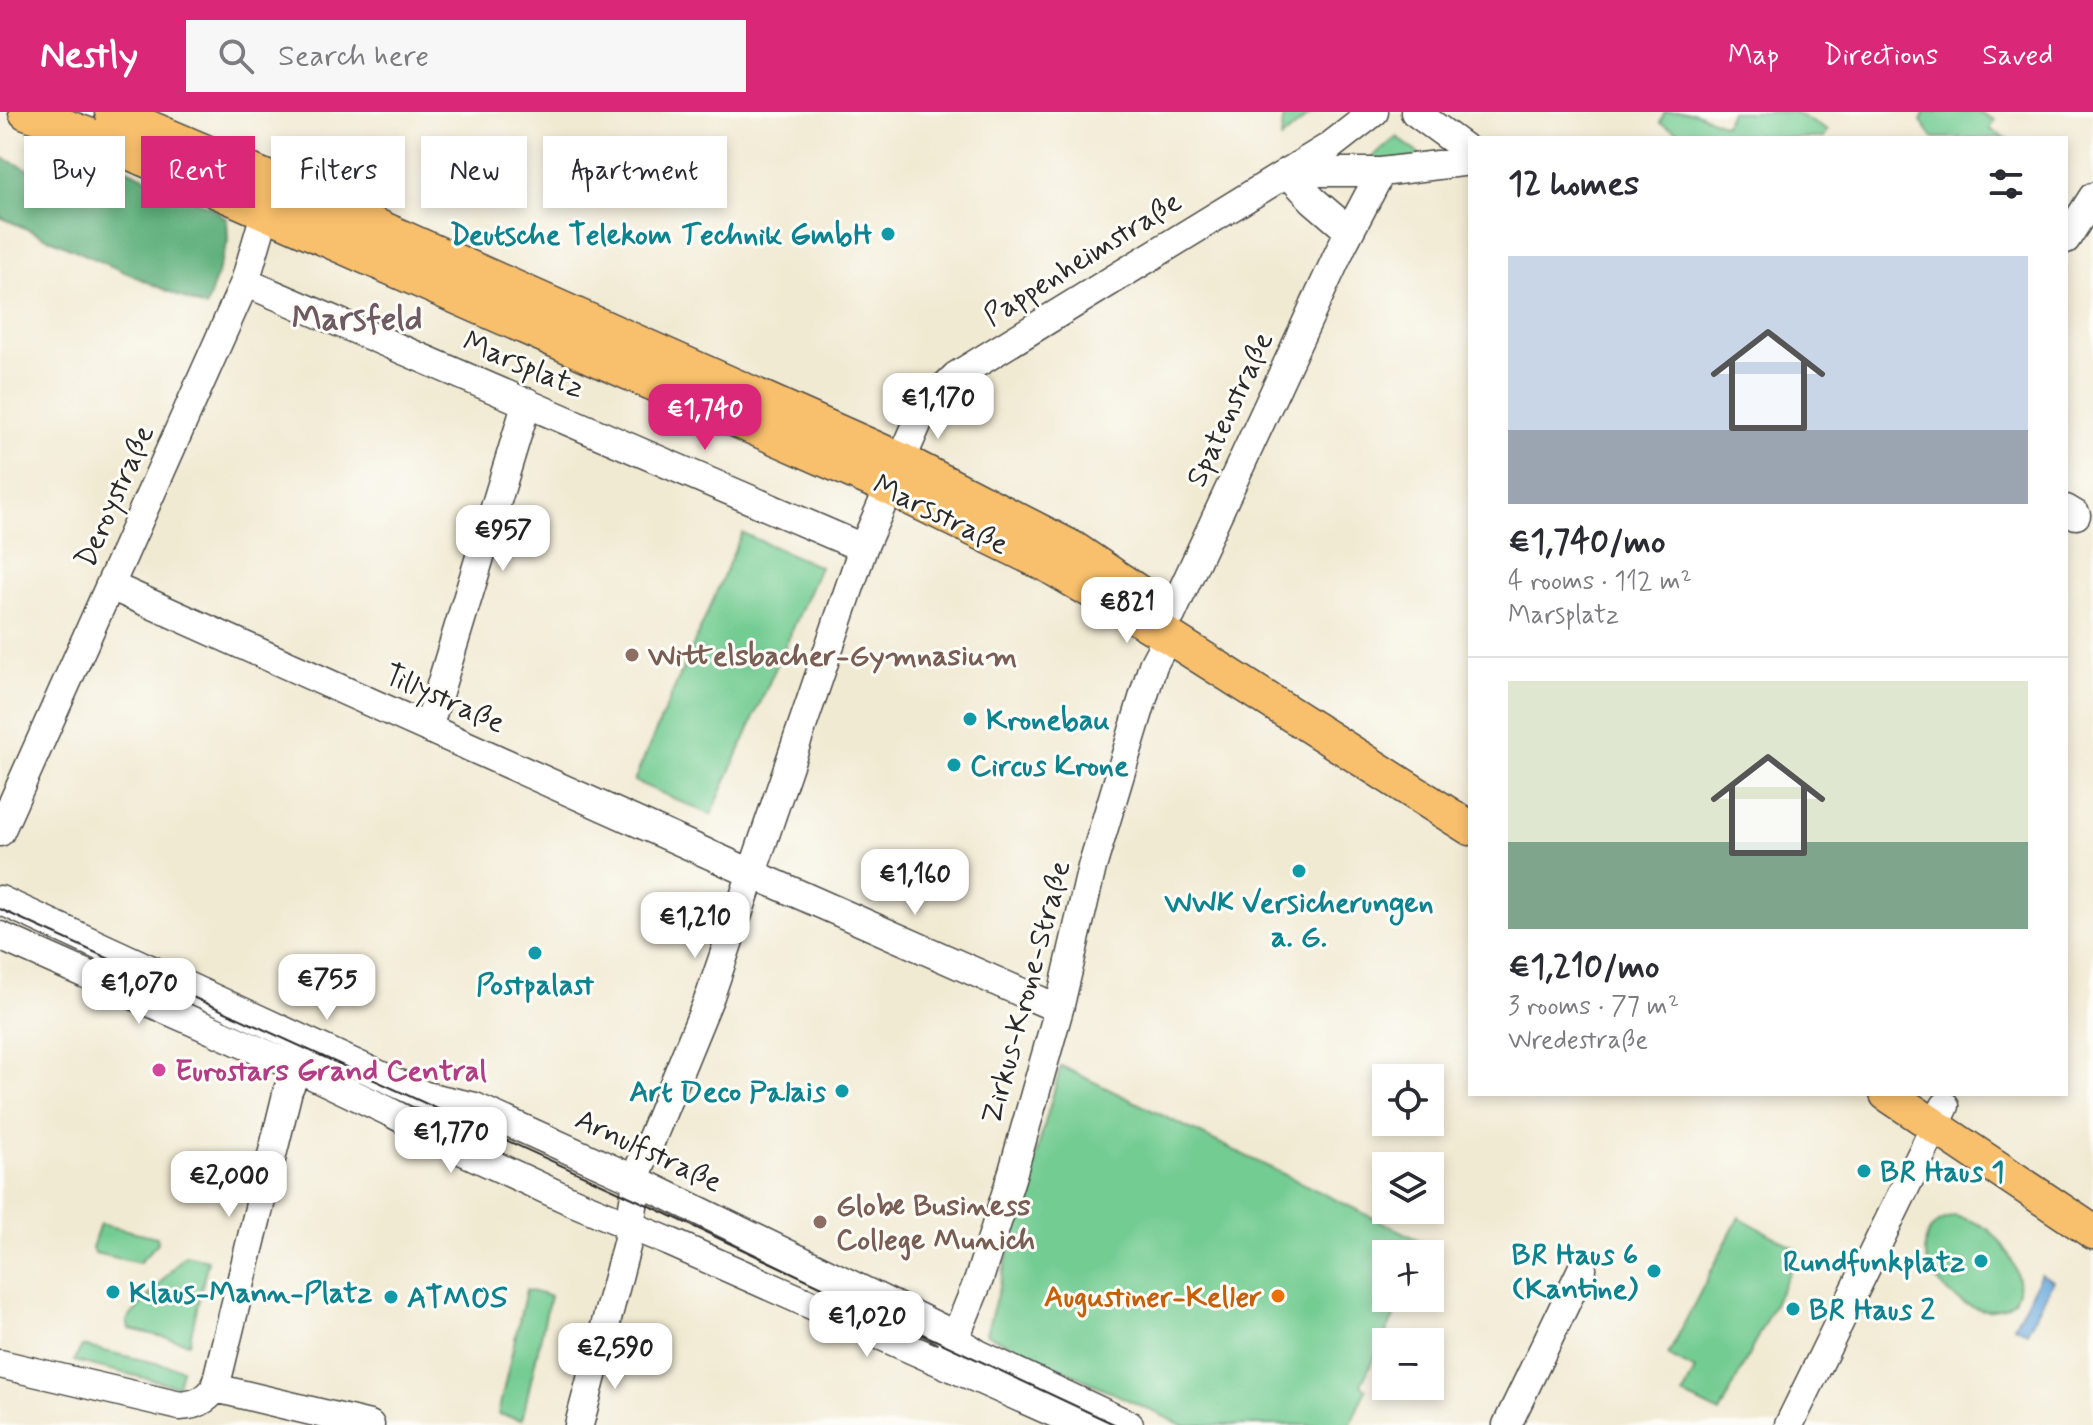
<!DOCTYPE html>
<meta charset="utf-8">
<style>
body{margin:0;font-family:Mynerve,sans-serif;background:#f7f7f7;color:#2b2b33;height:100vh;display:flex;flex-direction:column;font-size:30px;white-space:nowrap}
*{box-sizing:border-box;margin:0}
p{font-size:26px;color:#7c7c81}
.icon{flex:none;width:44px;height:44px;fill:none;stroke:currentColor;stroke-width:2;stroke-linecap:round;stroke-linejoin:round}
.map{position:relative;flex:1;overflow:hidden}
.details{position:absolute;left:1468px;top:24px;width:600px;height:960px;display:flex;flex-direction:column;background:#fff;border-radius:0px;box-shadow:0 4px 12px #0003}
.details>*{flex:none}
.banner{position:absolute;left:24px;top:24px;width:760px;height:72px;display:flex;gap:16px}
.tools{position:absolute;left:1372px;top:952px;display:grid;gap:16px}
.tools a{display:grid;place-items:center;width:72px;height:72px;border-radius:0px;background:#fff;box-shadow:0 4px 12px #0003;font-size:40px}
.price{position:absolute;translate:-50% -68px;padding:0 18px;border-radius:16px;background:#fff;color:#222;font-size:26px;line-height:52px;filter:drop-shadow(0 2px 4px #0008)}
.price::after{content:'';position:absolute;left:50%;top:48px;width:24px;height:18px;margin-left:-12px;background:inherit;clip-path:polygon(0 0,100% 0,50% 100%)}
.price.selected{background:#db2777;color:#fff}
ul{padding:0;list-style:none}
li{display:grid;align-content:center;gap:16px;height:424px;padding:0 40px}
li+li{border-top:2px solid #e1e1e2}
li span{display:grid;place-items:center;height:248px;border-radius:0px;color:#555}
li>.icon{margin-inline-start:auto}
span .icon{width:144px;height:144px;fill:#fffc;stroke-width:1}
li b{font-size:34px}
h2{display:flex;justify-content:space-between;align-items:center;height:96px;padding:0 40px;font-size:34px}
.chip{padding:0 28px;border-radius:0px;background:#fff;box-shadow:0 4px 12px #0003;font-size:28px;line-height:72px}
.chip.selected{background:#db2777;color:#fff}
header{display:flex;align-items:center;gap:48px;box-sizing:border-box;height:112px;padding:0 40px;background:#db2777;color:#fff}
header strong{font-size:38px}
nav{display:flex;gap:44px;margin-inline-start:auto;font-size:28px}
.search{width:560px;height:72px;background:#f7f7f7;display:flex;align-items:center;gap:20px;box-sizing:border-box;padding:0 28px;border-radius:0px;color:#7c7c81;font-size:30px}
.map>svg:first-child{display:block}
.green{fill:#73cc92;stroke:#4f7c5e;stroke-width:2}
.forest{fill:#5eb07c;stroke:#446e54;stroke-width:2}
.water{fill:#69a9dc;stroke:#4a6a84;stroke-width:2}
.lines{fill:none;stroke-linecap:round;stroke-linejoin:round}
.minor-casing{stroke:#494844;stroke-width:31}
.major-casing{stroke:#494844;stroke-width:37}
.minor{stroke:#fff;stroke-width:28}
.major{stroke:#f8bf6c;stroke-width:34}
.tram{stroke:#2b2b2b;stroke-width:2}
.culture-dot{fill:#0f9aa8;stroke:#fdfcf7;stroke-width:3}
.education-dot{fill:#8d6e63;stroke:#fdfcf7;stroke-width:3}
.hotel-dot{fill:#d1479c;stroke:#fdfcf7;stroke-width:3}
.food-dot{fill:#e8710a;stroke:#fdfcf7;stroke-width:3}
.labels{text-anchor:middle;stroke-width:6;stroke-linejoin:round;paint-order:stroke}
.culture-label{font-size:30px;font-weight:bold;fill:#0d838f;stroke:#fdfcf7;text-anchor:start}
.street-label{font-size:30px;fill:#2b2b2b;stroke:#fdfcf7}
.education-label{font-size:30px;font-weight:bold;fill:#785e54;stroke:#fdfcf7;text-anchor:start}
.hotel-label{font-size:30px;font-weight:bold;fill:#b23c85;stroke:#fdfcf7;text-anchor:start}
.food-label{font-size:30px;font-weight:bold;fill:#c56008;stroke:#fdfcf7;text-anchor:end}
.quarter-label{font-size:34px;font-weight:bold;fill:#6e5a63;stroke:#fdfcf7}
</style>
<header>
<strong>Nestly</strong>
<div class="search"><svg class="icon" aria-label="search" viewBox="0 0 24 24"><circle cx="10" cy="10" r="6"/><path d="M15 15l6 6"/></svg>Search here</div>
<nav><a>Map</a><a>Directions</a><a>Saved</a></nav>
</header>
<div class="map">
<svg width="2093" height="1313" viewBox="0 0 2093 1313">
<rect width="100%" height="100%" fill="#fdfcf7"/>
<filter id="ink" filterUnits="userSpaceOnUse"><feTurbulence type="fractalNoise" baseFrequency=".0125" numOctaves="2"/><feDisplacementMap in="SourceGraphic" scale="16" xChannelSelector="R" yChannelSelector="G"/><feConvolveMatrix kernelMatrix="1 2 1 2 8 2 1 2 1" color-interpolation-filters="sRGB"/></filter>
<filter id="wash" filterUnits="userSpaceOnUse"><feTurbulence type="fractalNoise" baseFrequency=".006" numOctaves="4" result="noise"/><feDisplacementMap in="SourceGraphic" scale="32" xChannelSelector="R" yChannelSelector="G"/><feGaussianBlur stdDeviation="1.8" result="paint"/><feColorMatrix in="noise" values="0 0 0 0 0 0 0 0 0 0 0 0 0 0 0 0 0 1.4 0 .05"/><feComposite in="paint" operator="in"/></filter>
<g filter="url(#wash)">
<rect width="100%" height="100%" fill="#f1ead3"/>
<path class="green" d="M1284,0H1313L1281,27Z
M1665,0H1694L1724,13L1731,0H1794L1828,19L1824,26H1691L1660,11Z
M1925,0H1977L1995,8L1990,17L2006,26H1933L1921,9Z
M1397,25L1425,47L1362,53Z
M742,421L820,455L711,703L634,669Z
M1061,954L1429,1133L1425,1142H1386V1186H1403L1361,1273L1366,1277L1350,1313H1182L986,1222Z
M1955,1104C1967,1107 1979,1111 1989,1118C2009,1134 2039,1188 1998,1197C1948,1209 1888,1119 1955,1104Z
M1739,1105L1800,1139L1720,1301L1683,1283L1695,1258L1668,1243Z
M100,1112L157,1125L158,1131L139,1151L95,1141L92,1136Z
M185,1143L208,1148L189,1231L129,1217L127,1208Z
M526,1178L550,1184L522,1308L498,1302Z
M82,1234L182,1257L178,1274L74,1249Z"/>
<path class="forest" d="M87,39L213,96L227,107L228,129L206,196L0,105V45L45,64L64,68Z"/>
<path class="water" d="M2041,1162L2053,1169L2027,1220L2014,1214Z"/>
</g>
<g filter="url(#ink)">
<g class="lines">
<defs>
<path id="minor" d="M1415,0L1470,40
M1287,60H1381L1470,49
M1287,60L1313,88L1349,119
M2066,127L2093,85
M245,170L863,436
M2066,397L2076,403
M111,474L762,766L1059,897
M1171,503L1343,132L1381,60
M428,616L527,290
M0,720L245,170L271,81
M0,788L425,984L475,995L636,1068L940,1216L978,1242L1129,1313
M0,824L298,956L388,999L463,1039L571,1089L670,1130L1082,1313
M949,1241L979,1167L1012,1063L1059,897L1092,755L1153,553L1168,524
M0,1252L180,1294C195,1293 206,1289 215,1276L288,978L298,956
M215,1276L370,1313
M579,1313L627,1131L639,1057L710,884L863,436L925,294L956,264L1329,35L1374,0
M1507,1313L1582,1157
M1789,1313L1945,994"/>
<path id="major" d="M26,0L99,27L890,376L1051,455L1168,524L1470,716
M112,0L309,84L901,348L1074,437L1156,492
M1887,982L2093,1120"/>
</defs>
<use href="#minor" class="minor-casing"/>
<use href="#major" class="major-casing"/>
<use href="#minor" class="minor"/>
<use href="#major" class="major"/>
<path class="tram" d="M0,797L650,1094L1116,1313"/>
</g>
</g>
<g class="culture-dot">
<circle cx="888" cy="122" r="8"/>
<circle cx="970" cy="607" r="8"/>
<circle cx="954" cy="653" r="8"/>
<circle cx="1299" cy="759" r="8"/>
<circle cx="535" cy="841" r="8"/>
<circle cx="842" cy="979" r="8"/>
<circle cx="1864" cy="1059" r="8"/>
<circle cx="1981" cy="1149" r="8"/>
<circle cx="1654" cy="1159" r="8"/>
<circle cx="113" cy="1180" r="8"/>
<circle cx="391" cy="1185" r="8"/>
<circle cx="1793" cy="1197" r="8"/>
</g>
<g class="education-dot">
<circle cx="632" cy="543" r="8"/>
<circle cx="820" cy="1110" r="8"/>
</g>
<circle class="hotel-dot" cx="159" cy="958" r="8"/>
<circle class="food-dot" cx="1278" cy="1184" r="8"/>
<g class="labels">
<g class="culture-label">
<text x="872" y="132" text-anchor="end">Deutsche Telekom Technik GmbH</text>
<text x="986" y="617">Kronebau</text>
<text x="970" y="663">Circus Krone</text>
<text x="1299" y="800" text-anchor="middle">WWK Versicherungen<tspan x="1299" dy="34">a. G.</tspan></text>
<text x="535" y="882" text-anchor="middle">Postpalast</text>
<text x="826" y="989" text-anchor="end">Art Deco Palais</text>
<text x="1880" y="1069">BR Haus 1</text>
<text x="1638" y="1152" text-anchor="end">BR Haus 6<tspan x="1638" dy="34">(Kantine)</tspan></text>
<text x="1965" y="1159" text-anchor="end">Rundfunkplatz</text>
<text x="129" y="1190">Klaus-Mann-Platz</text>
<text x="407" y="1195">ATMOS</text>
<text x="1809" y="1207">BR Haus 2</text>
</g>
<g class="street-label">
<text transform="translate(1082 146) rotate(-32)" y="10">Pappenheimstraße</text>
<text transform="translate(524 252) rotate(23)" y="10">Marsplatz</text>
<text transform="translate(1229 297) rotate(-65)" y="10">Spatenstraße</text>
<text transform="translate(114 384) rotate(-66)" y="10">Deroystraße</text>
<text transform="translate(941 402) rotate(26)" y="10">Marsstraße</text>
<text transform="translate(445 586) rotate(24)" y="10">Tillystraße</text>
<text transform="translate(1025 880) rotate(-75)" y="10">Zirkus-Krone-Straße</text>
<text transform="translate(649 1038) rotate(25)" y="10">Arnulfstraße</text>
</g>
<g class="education-label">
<text x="648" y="553">Wittelsbacher-Gymnasium</text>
<text x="836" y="1103">Globe Business<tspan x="836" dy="34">College Munich</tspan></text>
</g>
<g class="hotel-label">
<text x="175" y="968">Eurostars Grand Central</text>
</g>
<g class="food-label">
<text x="1262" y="1194">Augustiner-Keller</text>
</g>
<g class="quarter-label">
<text x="357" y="217">Marsfeld</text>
</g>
</g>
</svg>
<div class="tools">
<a><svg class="icon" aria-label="locate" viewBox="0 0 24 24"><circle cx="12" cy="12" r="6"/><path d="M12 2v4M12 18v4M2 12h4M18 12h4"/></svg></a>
<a><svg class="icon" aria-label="layers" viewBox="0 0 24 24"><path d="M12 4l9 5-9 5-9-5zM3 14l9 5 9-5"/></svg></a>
<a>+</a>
<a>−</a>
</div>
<b class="price" style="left:938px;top:329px">€1,170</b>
<b class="price selected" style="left:705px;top:340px">€1,740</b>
<b class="price" style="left:503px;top:461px">€957</b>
<b class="price" style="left:1127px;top:533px">€821</b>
<b class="price" style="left:915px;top:805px">€1,160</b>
<b class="price" style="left:695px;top:848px">€1,210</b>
<b class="price" style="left:327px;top:910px">€755</b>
<b class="price" style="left:139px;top:914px">€1,070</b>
<b class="price" style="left:451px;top:1063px">€1,770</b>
<b class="price" style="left:229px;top:1107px">€2,000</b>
<b class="price" style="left:867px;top:1247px">€1,020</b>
<b class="price" style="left:615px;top:1279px">€2,590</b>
<div class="banner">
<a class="chip">Buy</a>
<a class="chip selected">Rent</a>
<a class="chip">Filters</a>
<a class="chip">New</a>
<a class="chip">Apartment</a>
</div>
<section class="details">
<h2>12 homes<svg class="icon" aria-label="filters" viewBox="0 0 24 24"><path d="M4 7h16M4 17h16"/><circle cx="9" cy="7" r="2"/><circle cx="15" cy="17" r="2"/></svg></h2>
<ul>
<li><span style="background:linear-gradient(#c9d6e8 70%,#9aa5b1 0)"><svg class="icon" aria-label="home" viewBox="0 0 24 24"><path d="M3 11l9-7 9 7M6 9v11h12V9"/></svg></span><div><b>€1,740/mo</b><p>4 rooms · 112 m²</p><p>Marsplatz</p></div></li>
<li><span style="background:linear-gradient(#dfe7d0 65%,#7fa58c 0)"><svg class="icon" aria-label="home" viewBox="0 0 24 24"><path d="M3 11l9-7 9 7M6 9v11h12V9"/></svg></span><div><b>€1,210/mo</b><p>3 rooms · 77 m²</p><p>Wredestraße</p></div></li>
</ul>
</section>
</div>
